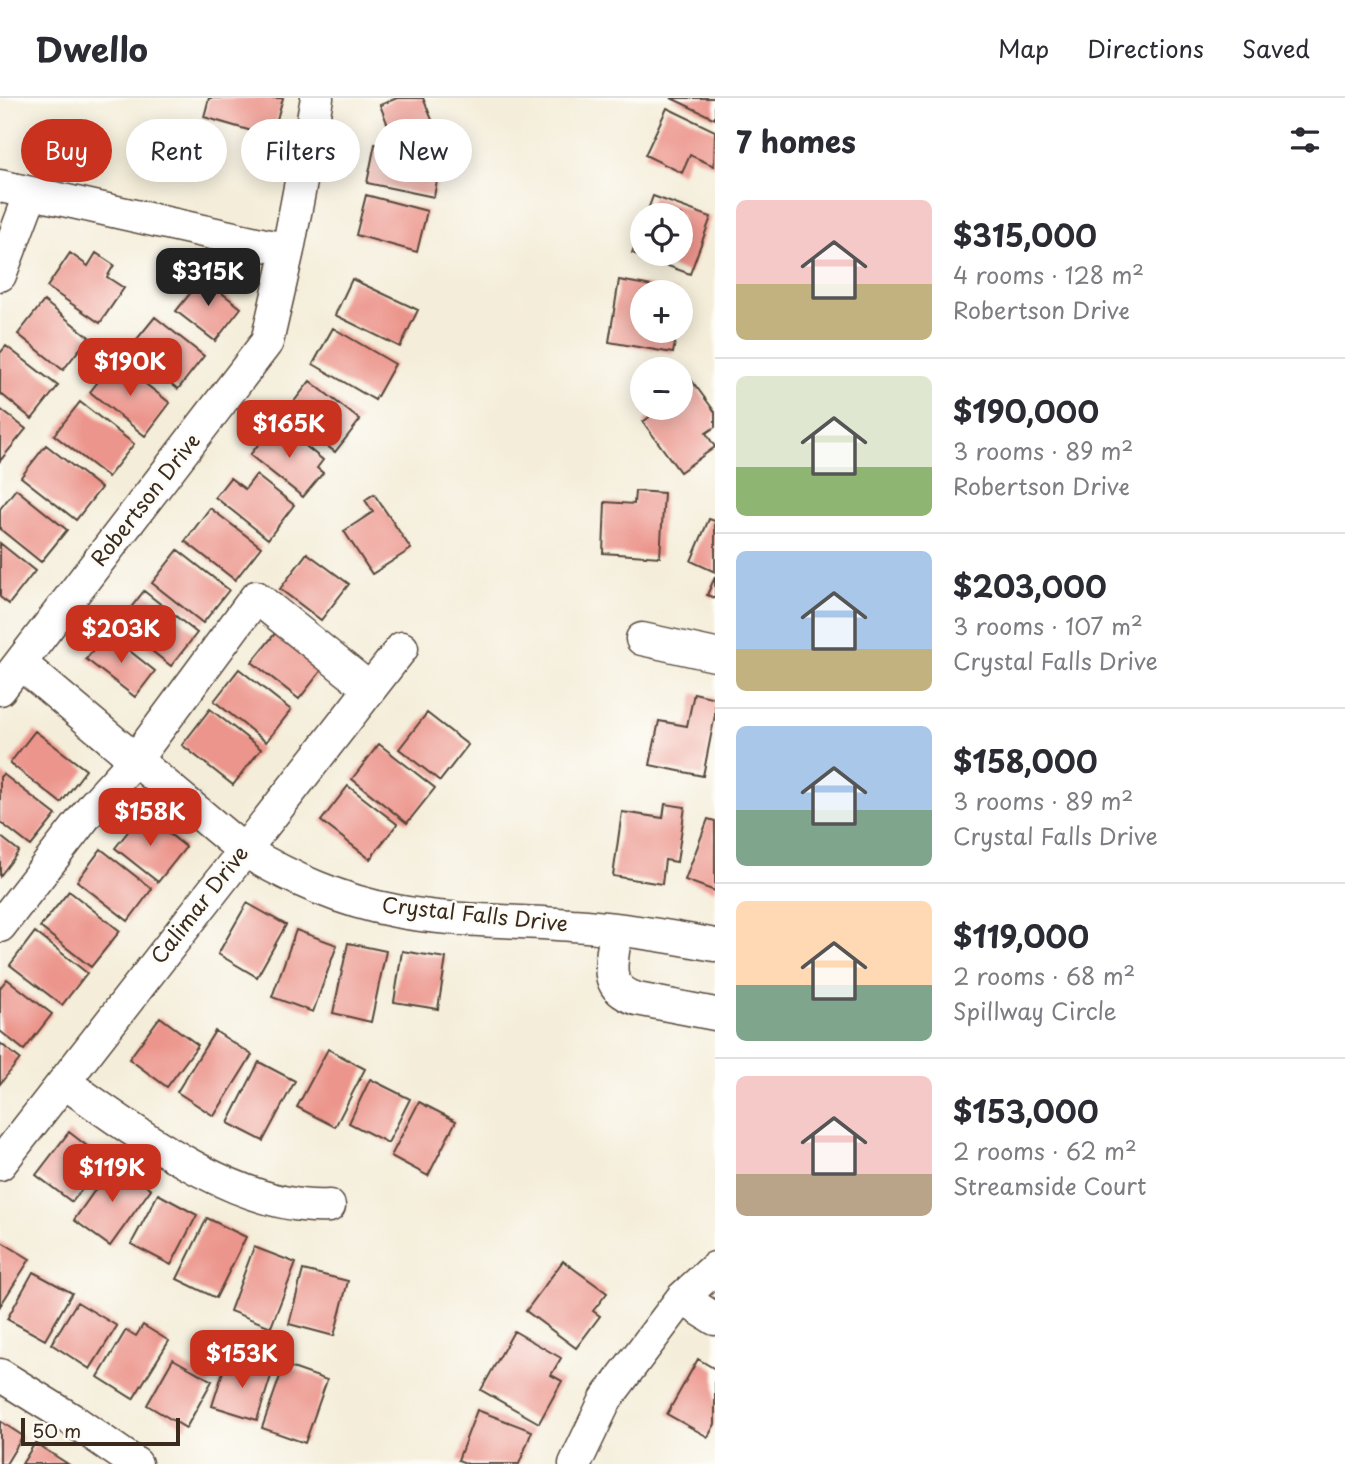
<!DOCTYPE html>
<meta charset="utf-8">
<style>
body{margin:0;font-family:"Playpen Sans",sans-serif;background:#f7f7f7;color:#2b2b33;height:100vh;display:flex;flex-direction:column;font-size:26px;white-space:nowrap}
*{box-sizing:border-box;margin:0}
p{font-size:23px;color:#7c7c81}
.icon{flex:none;width:38px;height:38px;fill:none;stroke:currentColor;stroke-width:2;stroke-linecap:round;stroke-linejoin:round}
.map{position:relative;flex:1;overflow:hidden}
.details{display:flex;flex-direction:column;background:#fff;width:630px}
.details>*{flex:none}
.hud{position:absolute;left:21px;top:21px;width:588px;height:63px;display:flex;gap:14px}
.fabs{position:absolute;left:630px;top:105px;display:grid;gap:14px}
.fabs a{display:grid;place-items:center;width:63px;height:63px;border-radius:50%;background:#fff;box-shadow:0 4px 18px #0003;font-size:35px}
.scale{position:absolute;left:21px;bottom:18px;width:159px;box-sizing:border-box;padding-left:7px;border:4px solid #3b2a1e;border-top:0;font-size:19px;line-height:24px;white-space:nowrap;color:#3b2a1e;-webkit-text-stroke:5px #fdfcf7;paint-order:stroke}
.price{position:absolute;translate:-50% -60px;padding:0 16px;border-radius:14px;background:#c8321e;color:#fff;font-size:23px;line-height:46px;filter:drop-shadow(0 2px 4px #0008)}
.price::after{content:'';position:absolute;left:50%;top:42px;width:21px;height:16px;margin-left:-10px;background:inherit;clip-path:polygon(0 0,100% 0,50% 100%)}
.price.selected{background:#222;color:#fff}
ul{padding:0;list-style:none}
li{display:flex;align-items:center;gap:21px;height:175px;padding:0 21px}
li+li{border-top:2px solid #e1e1e2}
li span{display:grid;place-items:center;flex:none;width:196px;height:140px;border-radius:10px;color:#555}
li>.icon{margin-inline-start:auto}
span .icon{width:84px;height:84px;fill:#fffc;stroke-width:1}
li b{font-size:30px}
h2{display:flex;justify-content:space-between;align-items:center;height:84px;padding:0 21px;font-size:30px}
.pill{padding:0 24px;border-radius:32px;background:#fff;box-shadow:0 4px 18px #0003;font-size:24px;line-height:63px}
.pill.selected{background:#c8321e;color:#fff}
header{display:flex;align-items:center;gap:42px;box-sizing:border-box;height:98px;padding:0 35px;background:#fff;border-bottom:2px solid #e1e1e2}
header strong{font-size:33px}
nav{display:flex;gap:38px;margin-inline-start:auto;font-size:24px}
main{display:flex;flex:1;min-height:0}
.map>svg:first-child{display:block}
.building{fill:#ec958c}
.lines{fill:none;stroke-linecap:round;stroke-linejoin:round}
.minor-casing{stroke:#57473a;stroke-width:35}
.minor{stroke:#fff;stroke-width:32}
.labels{text-anchor:middle;stroke-width:5;stroke-linejoin:round;paint-order:stroke}
.street-label{font-size:21px;fill:#3b2a1e;stroke:#fdfcf7}
</style>
<header>
<strong>Dwello</strong>
<nav><a>Map</a><a>Directions</a><a>Saved</a></nav>
</header>
<main>
<div class="map">
<svg width="715" height="1366" viewBox="0 0 715 1366">
<rect width="100%" height="100%" fill="#fdfcf7"/>
<filter id="ink" filterUnits="userSpaceOnUse"><feTurbulence type="fractalNoise" baseFrequency=".0143" numOctaves="2"/><feDisplacementMap in="SourceGraphic" scale="14" xChannelSelector="R" yChannelSelector="G"/><feConvolveMatrix kernelMatrix="1 2 1 2 8 2 1 2 1" color-interpolation-filters="sRGB"/></filter>
<filter id="wash" filterUnits="userSpaceOnUse"><feTurbulence type="fractalNoise" baseFrequency=".00686" numOctaves="4" result="noise"/><feDisplacementMap in="SourceGraphic" scale="28" xChannelSelector="R" yChannelSelector="G"/><feGaussianBlur stdDeviation="1.57" result="paint"/><feColorMatrix in="noise" values="0 0 0 0 0 0 0 0 0 0 0 0 0 0 0 0 0 1.4 0 .05"/><feComposite in="paint" operator="in"/></filter>
<g filter="url(#wash)">
<rect width="100%" height="100%" fill="#f4edd9"/>
<g id="blocks">
<path class="building" d="M209,0H283L272,39L204,19Z
M397,0H423L435,29L395,45L380,7Z
M671,0H715V21Z
M667,10L715,33L714,68L690,57L682,75L645,57Z
M375,46L441,60L434,99L367,85Z
M366,97L427,113L417,154L356,137Z
M653,98L711,119L690,176L632,155L642,128V156H681V117H646Z
M70,155L88,168L96,155L114,167L107,179L124,190L100,225L47,189Z
M196,175L241,210L215,243L176,213L193,192L187,187Z
M352,181L418,212L400,249L335,217Z
M619,182L680,193L642,194V233H677L673,255L609,244Z
M44,203L89,239L63,272L18,236Z
M155,219L204,258L178,291L128,252Z
M333,230L395,266L375,302L313,266Z
M6,248L58,288L32,321L0,295V255Z
M115,262L170,305L145,338L90,294Z
M684,272L715,314V329L706,335L715,349L680,374L643,324L653,316L649,310H681V275Z
M310,283L360,322L335,354L285,315Z
M80,304L134,346L108,379L54,337Z
M0,311L26,331L0,363Z
M276,324L323,362L317,370L323,375L303,399L250,357Z
M46,347L101,390L76,422L21,379Z
M256,377L294,407L268,441L215,399L230,380L245,391Z
M16,391L67,432L41,464L0,431V411Z
M635,393L664,395L660,459L603,455L605,404L634,406Z
M374,396L411,451L372,476L344,433L373,414L365,402Z
M210,410L261,449L235,482L185,443Z
M709,421L715,423V474L691,463Z
M0,445L35,473L9,506L0,499Z
M178,452L229,492L203,525L152,485Z
M307,455L349,486L321,522L280,491Z
M715,479V500L707,497Z
M144,493L197,535L171,568L118,526Z
M281,528L328,564L299,601L252,564Z
M107,535L155,573L135,599L86,561Z
M239,571L291,612L266,644L214,603Z
M694,595L715,600V617L703,678L650,667L659,623L687,628Z
M210,611L261,651L233,687L182,647Z
M427,615L468,647L440,683L399,651Z
M35,633L86,672L61,705L10,665Z
M379,646L435,690L407,725L352,681Z
M3,676L56,717L31,748L0,724V679Z
M348,688L397,726L370,761L321,723Z
M665,706L685,709L677,764L665,762L662,786L613,778L622,714L663,720Z
M143,715L186,749L158,784L115,750Z
M708,721L715,723V793L685,782Z
M0,738L19,753L0,778Z
M101,751L152,791L128,823L77,783Z
M69,793L120,833L91,869L40,829Z
M247,805L286,827L257,879L218,856Z
M296,832L337,847L313,914L272,899Z
M35,834L87,875L62,907L10,867Z
M348,845L386,853L371,924L333,915Z
M402,853L446,860L438,911L394,904Z
M7,881L52,916L24,952L0,933V890Z
M160,919L198,947L167,989L129,961Z
M215,933L252,957L214,1018L177,994Z
M0,945L20,961L0,986Z
M328,951L365,971L335,1029L297,1009Z
M259,964L295,983L263,1043L228,1025Z
M370,981L410,1001L388,1045L349,1025Z
M419,1004L456,1023L428,1078L391,1058Z
M69,1034L105,1062L72,1104L36,1077Z
M114,1065L151,1091L110,1148L74,1122Z
M158,1096L197,1117L171,1167L131,1146Z
M207,1120L246,1139L216,1200L177,1181Z
M0,1143L30,1161L0,1208Z
M254,1149L296,1165L271,1229L230,1213Z
M563,1163L607,1195L593,1213L600,1218L576,1250L526,1213Z
M303,1172L348,1183L334,1238L289,1226Z
M33,1174L72,1195L45,1242L7,1221Z
M77,1204L117,1228L90,1271L51,1246Z
M143,1227L169,1243L133,1301L98,1279L126,1232L136,1238Z
M514,1233L561,1260L551,1277L562,1283L539,1325L481,1292Z
M173,1261L212,1283L186,1330L147,1307Z
M227,1261L272,1275L257,1322L212,1308Z
M698,1261L715,1271V1326L708,1339L667,1316Z
M284,1267L327,1282L305,1345L262,1330Z
M477,1312L532,1333L519,1366H468L458,1362Z
M0,1323L23,1338L6,1366H0Z
M35,1345L68,1366H22Z"/>
</g>
</g>
<g filter="url(#ink)">
<use href="#blocks" fill-opacity="0" stroke="#57473a" stroke-width="2"/>
<g class="lines">
<defs>
<path id="minor" d="M0,88L288,152
M0,177L31,95
M642,541L715,557
M20,565L243,752C291,780 340,803 396,813C453,824 514,822 572,827C620,830 668,838 715,847
M0,591L267,244L288,152L317,0
M0,828L94,707L136,661L256,499L370,591
M616,832C613,863 600,889 637,901L715,916
M64,984C135,1034 239,1113 329,1108
M0,1066L402,550
M682,1200L715,1221
M0,1277L71,1321L136,1366
M575,1366L606,1301L682,1200L715,1170"/>
</defs>
<use href="#minor" class="minor-casing"/>
<use href="#minor" class="minor"/>
</g>
</g>
<g class="labels">
<g class="street-label">
<text transform="translate(146 402) rotate(-52)" y="7">Robertson Drive</text>
<text transform="translate(200 807) rotate(-52)" y="7">Calimar Drive</text>
<text transform="translate(475 817) rotate(6)" y="7">Crystal Falls Drive</text>
</g>
</g>
</svg>
<div class="fabs">
<a><svg class="icon" aria-label="locate" viewBox="0 0 24 24"><circle cx="12" cy="12" r="6"/><path d="M12 2v4M12 18v4M2 12h4M18 12h4"/></svg></a>
<a>+</a>
<a>−</a>
</div>
<div class="scale">50 m</div>
<b class="price selected" style="left:208px;top:210px">$315K</b>
<b class="price" style="left:130px;top:300px">$190K</b>
<b class="price" style="left:289px;top:362px">$165K</b>
<b class="price" style="left:121px;top:567px">$203K</b>
<b class="price" style="left:150px;top:750px">$158K</b>
<b class="price" style="left:112px;top:1106px">$119K</b>
<b class="price" style="left:242px;top:1292px">$153K</b>
<div class="hud">
<a class="pill selected">Buy</a>
<a class="pill">Rent</a>
<a class="pill">Filters</a>
<a class="pill">New</a>
</div>
</div>
<section class="details">
<h2>7 homes<svg class="icon" aria-label="filters" viewBox="0 0 24 24"><path d="M4 7h16M4 17h16"/><circle cx="9" cy="7" r="2"/><circle cx="15" cy="17" r="2"/></svg></h2>
<ul>
<li><span style="background:linear-gradient(#f6c9c9 60%,#c2b280 0)"><svg class="icon" aria-label="home" viewBox="0 0 24 24"><path d="M3 11l9-7 9 7M6 9v11h12V9"/></svg></span><div><b>$315,000</b><p>4 rooms · 128 m²</p><p>Robertson Drive</p></div></li>
<li><span style="background:linear-gradient(#dfe7d0 65%,#8fb573 0)"><svg class="icon" aria-label="home" viewBox="0 0 24 24"><path d="M3 11l9-7 9 7M6 9v11h12V9"/></svg></span><div><b>$190,000</b><p>3 rooms · 89 m²</p><p>Robertson Drive</p></div></li>
<li><span style="background:linear-gradient(#a9c7e8 70%,#c2b280 0)"><svg class="icon" aria-label="home" viewBox="0 0 24 24"><path d="M3 11l9-7 9 7M6 9v11h12V9"/></svg></span><div><b>$203,000</b><p>3 rooms · 107 m²</p><p>Crystal Falls Drive</p></div></li>
<li><span style="background:linear-gradient(#a9c7e8 60%,#7fa58c 0)"><svg class="icon" aria-label="home" viewBox="0 0 24 24"><path d="M3 11l9-7 9 7M6 9v11h12V9"/></svg></span><div><b>$158,000</b><p>3 rooms · 89 m²</p><p>Crystal Falls Drive</p></div></li>
<li><span style="background:linear-gradient(#ffd9b3 60%,#7fa58c 0)"><svg class="icon" aria-label="home" viewBox="0 0 24 24"><path d="M3 11l9-7 9 7M6 9v11h12V9"/></svg></span><div><b>$119,000</b><p>2 rooms · 68 m²</p><p>Spillway Circle</p></div></li>
<li><span style="background:linear-gradient(#f6c9c9 70%,#b9a48a 0)"><svg class="icon" aria-label="home" viewBox="0 0 24 24"><path d="M3 11l9-7 9 7M6 9v11h12V9"/></svg></span><div><b>$153,000</b><p>2 rooms · 62 m²</p><p>Streamside Court</p></div></li>
</ul>
</section>
</main>
